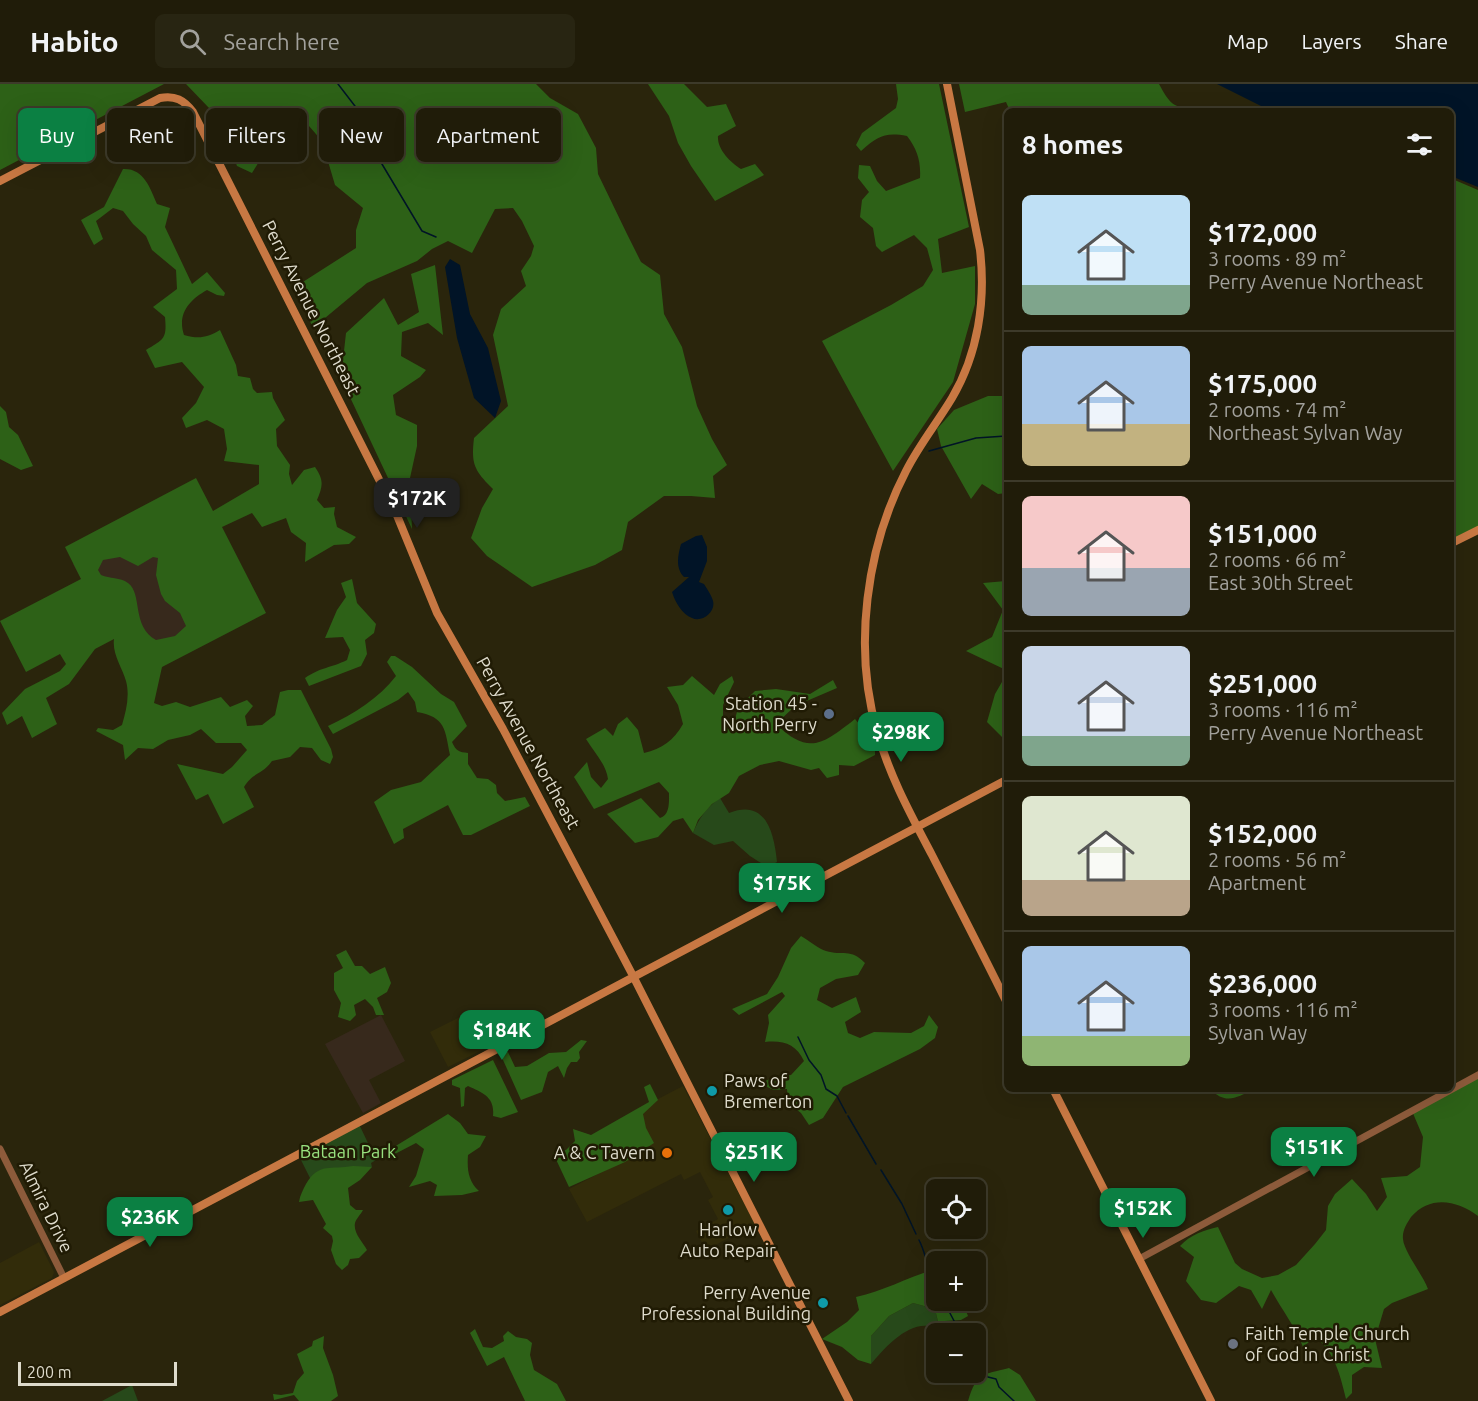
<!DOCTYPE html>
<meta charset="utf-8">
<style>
body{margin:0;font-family:Ubuntu,sans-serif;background:#282512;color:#f1f3f6;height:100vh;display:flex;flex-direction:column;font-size:22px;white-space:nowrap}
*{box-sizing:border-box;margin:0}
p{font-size:20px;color:#a2a19c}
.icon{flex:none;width:33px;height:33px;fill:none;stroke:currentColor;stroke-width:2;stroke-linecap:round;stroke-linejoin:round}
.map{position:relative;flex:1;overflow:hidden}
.side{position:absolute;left:1004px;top:24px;width:450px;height:984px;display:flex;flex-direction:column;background:#201c09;border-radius:9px;box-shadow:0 6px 24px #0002,0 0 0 2px #3d3a2a}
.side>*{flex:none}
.banner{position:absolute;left:18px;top:24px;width:570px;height:54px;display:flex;gap:12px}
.fabs{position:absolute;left:926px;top:1095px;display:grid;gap:12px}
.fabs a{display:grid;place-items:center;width:60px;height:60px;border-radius:9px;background:#201c09;box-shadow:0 6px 24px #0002,0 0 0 2px #3d3a2a;font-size:30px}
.scale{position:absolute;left:18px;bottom:15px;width:159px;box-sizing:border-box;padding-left:6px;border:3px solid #dedbcc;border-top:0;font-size:16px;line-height:21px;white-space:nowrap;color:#dedbcc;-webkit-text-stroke:4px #201b04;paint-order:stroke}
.price{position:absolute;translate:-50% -51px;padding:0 14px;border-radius:12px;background:#0b8043;color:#fff;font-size:20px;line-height:39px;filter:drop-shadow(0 2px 3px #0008)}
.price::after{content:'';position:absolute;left:50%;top:36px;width:18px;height:14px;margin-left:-9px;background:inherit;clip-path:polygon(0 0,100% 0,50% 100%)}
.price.active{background:#222;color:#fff}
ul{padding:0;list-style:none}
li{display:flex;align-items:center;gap:18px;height:150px;padding:0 18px}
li+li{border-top:2px solid #3d3a2a}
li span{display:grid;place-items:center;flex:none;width:168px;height:120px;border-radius:9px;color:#555}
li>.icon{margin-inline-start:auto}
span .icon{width:72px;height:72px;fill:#fffc;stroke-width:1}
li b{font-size:26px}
h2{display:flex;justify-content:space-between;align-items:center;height:72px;padding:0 18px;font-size:26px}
.tag{padding:0 21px;border-radius:9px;background:#201c09;box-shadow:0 6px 24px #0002,0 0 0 2px #3d3a2a;font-size:21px;line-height:54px}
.tag.active{background:#0b8043;color:#fff}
header{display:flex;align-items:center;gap:36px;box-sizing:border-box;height:84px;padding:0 30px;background:#201c09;border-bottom:2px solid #3d3a2a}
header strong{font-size:28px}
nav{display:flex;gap:33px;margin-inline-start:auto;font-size:21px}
.search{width:420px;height:54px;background:#282512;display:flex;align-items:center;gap:15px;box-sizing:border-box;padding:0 21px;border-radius:9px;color:#a2a19c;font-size:22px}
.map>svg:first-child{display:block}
.built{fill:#322c0a}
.industrial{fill:#37291c}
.green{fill:#27491a}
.forest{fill:#2d6117;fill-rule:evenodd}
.water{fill:#011427}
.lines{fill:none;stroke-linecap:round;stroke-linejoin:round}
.stream{stroke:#011427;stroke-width:1.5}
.tertiary{stroke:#8d5b3b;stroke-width:7}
.secondary{stroke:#c87843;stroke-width:8}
.service-dot{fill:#5c6f8a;stroke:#201b04;stroke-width:2}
.culture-dot{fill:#0f9aa8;stroke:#201b04;stroke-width:2}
.food-dot{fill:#e8710a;stroke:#201b04;stroke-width:2}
.worship-dot{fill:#6b7280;stroke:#201b04;stroke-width:2}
.labels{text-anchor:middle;stroke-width:5;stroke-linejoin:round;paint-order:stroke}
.street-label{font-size:18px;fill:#dedbcc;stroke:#201b04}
.poi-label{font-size:18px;fill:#dedbcc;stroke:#201b04;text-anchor:end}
.park-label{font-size:18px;fill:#98e17f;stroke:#201b04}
</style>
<header>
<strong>Habito</strong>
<div class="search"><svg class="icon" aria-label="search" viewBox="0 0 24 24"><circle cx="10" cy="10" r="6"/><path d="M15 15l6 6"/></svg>Search here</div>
<nav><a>Map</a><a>Layers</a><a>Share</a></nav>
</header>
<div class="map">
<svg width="1478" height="1317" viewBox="0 0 1478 1317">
<rect width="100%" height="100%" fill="#2a250c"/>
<path class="built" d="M466,930L484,965L448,983L430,948Z
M683,1002L755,1140L706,1166L696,1147L718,1135L708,1116L713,1113L700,1088L684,1096L681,1090L587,1138L569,1105L650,1063L633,1028Z
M39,1158L54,1188L52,1194L0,1221V1179Z"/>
<path class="industrial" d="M147,441L209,559L114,555L73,480Z
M381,931L405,977L369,996L381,1019L363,1029L325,960Z"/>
<path class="green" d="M720,714L729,729C766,714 774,749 777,778L767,783L750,772L733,757L714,761L693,749C699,734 707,723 720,714Z
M358,1038L376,1076L371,1079L372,1083H364L317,1108L298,1070Z
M913,1219L935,1225L940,1246C914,1230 886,1262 871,1280V1252L889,1232Z
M132,1301L138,1317H102Z"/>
<path class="forest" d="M0,0H164L0,86Z
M186,0H536L550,14L578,30L596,64L598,90L627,150L641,178L660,191L664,230L682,263L697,322L712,355L727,381L713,392L715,414L691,412H664L628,438L622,466L595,481L532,503L487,472L471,454L482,424L493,405C474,386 471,380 474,354L508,322L493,251L501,225L526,202L521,187L531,172L534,162L522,137L513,124L495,125L472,169L448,157L432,165L417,177L367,199L313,244L295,203L356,164V146L363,124L335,101L322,57L309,42L288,32L265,31L257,46L262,73L252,89L237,82L227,55L209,24Z
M648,0H684L707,23L726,20L736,42L718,52C717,65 730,78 741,85L755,80L764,91L715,117L691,82L678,59L669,32Z
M896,0H939L969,143L938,155L942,189L975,182V220L953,298L893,387L822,257L891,221L923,202L933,186L927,164L914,151L882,168L876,162L873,144L860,133L862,116L869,108L858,94L859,81L870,82L877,97L886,107L920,94C921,77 917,65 907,52C885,48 878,52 861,67L856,61L862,49L896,24L898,15Z
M959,0H1159C1170,20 1172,22 1194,27H1010L1006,18L965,28Z
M123,85C144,84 150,104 157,120L170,124L165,143L192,200L207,188L225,209L224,212L217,211L207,206C189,216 177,230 184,251C198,255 207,254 220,246L236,281L238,292L250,294L253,305L257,309L272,308L273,314L285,336L276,345L277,362L290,381L289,390L292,401L304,386L315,383C324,396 323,402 317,416L324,424L335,423L334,430L337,443L356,453L349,460L334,461L305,478L306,459L291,448L286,434L262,443L252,429L222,443L266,529L162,583L154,619L162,622L176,618L190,623L221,613L230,623L247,616L253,622L245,632L247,642L262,641L275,631L280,608L288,606H301L331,665L333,673L330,680L321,676L312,664L300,663L290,673L272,677C262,691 253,688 244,703L254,723L223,740L208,710L196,716L177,680L223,690L232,683L247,666L241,659H216L201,645L190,651L168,656L153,665L138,664L125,676L123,661L96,647L98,644L113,646L122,641C126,627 130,612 126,597C122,583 112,570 114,555L95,565L69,600L46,614L57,640L32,654L22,632L7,641L2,629L25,605L60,587L66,580L60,570L26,588L0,537L81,495L65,463L196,394L213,427L259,400V381L224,377L227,365L224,345L207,336L186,344L182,334L196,319L204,303L182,278L155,284L146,266C164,255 167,255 165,233L153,223L177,205L176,186L152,166L146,152L133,140L123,127L113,124L96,137L103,155L94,161L81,136L104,123ZM120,473L138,482L153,473L158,474L156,491L161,510L165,517L180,529L186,542L175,552L156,556C131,542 143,510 128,499C120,493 110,495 101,491L98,486L103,476Z
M1450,94L1478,106V445L1450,460Z
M435,181L443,251L428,239L402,248L401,272L426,286L420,293L393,311L396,331L417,341V362L410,394L412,445L341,294L346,249L384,214L398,241L419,228L411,190Z
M988,312H1006V409L998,410L982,400L971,415L941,362L937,345L954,326Z
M0,322L6,328L9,343L18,351L33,382L21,386L0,375Z
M352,495L357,519L376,540L374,549L365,556L367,570L361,582L309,602L305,594C321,583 331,584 347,576L350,566L343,553L325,554L337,526L346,513L341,499Z
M1006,497V586L966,567L992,553L1003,526L983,499Z
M391,572H395L412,583L441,610L454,618L467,642L452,658C456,667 459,668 468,669V680L477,694L488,695L496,701L497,709L505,717L525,713L530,722L471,751H463L448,721L403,745L404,754L394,760L374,718L391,706L421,698L450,671C445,646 446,633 417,628L415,618L408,608L398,616L333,650L328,642C354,630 379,614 396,592L387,578Z
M1006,591V657L987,638L995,610Z
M692,592L714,611L720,600L732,592L734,598L723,621V641L732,646L738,624L755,607L776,605L810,610L833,596L837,604L795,622L776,640C809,672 823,660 855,635L865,647L864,661L875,664V671L854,682L839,681V691L827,694L819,684L811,686L779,677L760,681L739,692L729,709L712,720L698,736L693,749L683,734L673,737L658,753L635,759L607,730L641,714L660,734C670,731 669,718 669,709L659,698L594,725L574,693L587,678L591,693L601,704L608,695C606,680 594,668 586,655L605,644L613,652L618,640L627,633L638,646L644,669C662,665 674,656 683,640L678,621L667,603L683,601Z
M801,852C808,856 819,865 826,867C842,872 851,864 865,879L858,891L836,895L820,904L817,916L832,924L856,913L861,928L845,938L848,949L860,954L874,948L911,949L924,942L929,931L938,943L935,954L920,965L843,1003L823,1034L809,1041L801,1029L788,1019L787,1005L774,1006L760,1000L773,993L791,991L804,977C796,960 783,956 765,958L769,939L768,931L785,912L782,908L739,931L732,925L767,910L778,893L791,864Z
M346,866L355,882H362L370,890L385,883L391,899L387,908L377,914L384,931H376L373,923L365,915L354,921L356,931L350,937L338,933L341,919L334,906V889L343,884L336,871Z
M581,956L587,957L579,968L580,974L577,978H571L567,984L564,994L558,982L548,988L542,1008L521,1016L503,976L502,969L508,968L515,983L527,982L549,969L566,968Z
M493,976L518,1028L501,1034L493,1032C495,1013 483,1009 468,1002L465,1004L464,1022L461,1023L460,1004L452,1001V996Z
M1478,991V1132C1457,1116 1430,1111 1411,1133C1407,1139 1402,1147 1403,1155C1404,1168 1423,1191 1428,1205L1392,1219L1384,1225L1375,1255L1382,1284L1364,1283L1352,1291V1309L1346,1315C1340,1291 1335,1268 1315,1253L1303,1263C1295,1242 1282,1226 1271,1206L1262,1225L1251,1206L1239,1202L1216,1219L1201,1216L1186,1197L1194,1173L1180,1162C1190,1151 1204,1146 1218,1143L1235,1179L1242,1185L1262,1194L1278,1191L1296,1181L1315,1160L1326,1146L1328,1122L1335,1110L1352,1095L1366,1110L1377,1127L1387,1113L1381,1094L1407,1092L1420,1083L1423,1053L1412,1027Z
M650,1000L658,1016L643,1030L646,1044L654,1059L625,1078L569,1103L553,1069L566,1066L575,1057L573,1045L591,1051L649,1018L644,1003Z
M1210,1005H1254C1236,1014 1226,1021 1210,1005Z
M448,1030L460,1039L468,1050L486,1052L480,1063L468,1071C467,1085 468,1097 479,1107L462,1111L434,1112L437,1101L430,1097L409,1103L416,1092L424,1065L416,1059L393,1071L394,1063Z
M353,1082L372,1083L360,1096L348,1104L350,1121L356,1126H363C361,1130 356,1135 355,1139C353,1149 363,1158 367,1166L359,1174L350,1175L348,1181L342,1186L336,1180L331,1166L333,1157L332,1152L323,1144L326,1140L313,1116L299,1118C300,1111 303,1106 306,1100C319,1078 331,1086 353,1082Z
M936,1185V1216L962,1217L968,1232L961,1236L945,1237L940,1246L935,1225L913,1219L889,1232L871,1252V1280L858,1276L842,1263L822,1255L847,1238L859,1226L856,1213C884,1207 908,1193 936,1185Z
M475,1245L483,1263L492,1264L504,1257L503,1252L508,1247L516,1253L527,1255L532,1259L530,1271L534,1286L557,1300L566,1317H525L504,1273L487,1282L470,1249Z
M324,1252L323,1264L333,1291L338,1312L331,1317H299L294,1311L274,1316L273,1310L281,1311L293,1309L297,1297L304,1289L297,1270L312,1262L313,1257Z
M1009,1284L1020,1291L1036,1317H968C977,1288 982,1291 1009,1284Z"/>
<path class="water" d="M1217,0H1478V103L1451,92L1450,27H1271Z
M450,175L460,181L470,230L488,264L501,317L495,334L474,314L457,254L445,183Z
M702,451L707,463V477L699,498L704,500C707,505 712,512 713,517C716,528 702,539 692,534C682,530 675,518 672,508L689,493H684C675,484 678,471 681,460L696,452Z"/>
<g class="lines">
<path class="stream" d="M338,0L358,26L370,60L422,147L436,153
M929,367L976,354L1006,352
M798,953L809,976L821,991L826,1005L837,1012L846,1029
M848,1032L876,1080
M881,1086L902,1120L916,1150
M919,1156C926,1169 927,1186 936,1198
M943,1216L961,1250
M975,1280L988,1293L996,1295L999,1303L1014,1317"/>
<path class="tertiary" d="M0,1065L64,1194
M1139,1175L1478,991"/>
<path class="secondary" d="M947,0L980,166C986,217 978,270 952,314C937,339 919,361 906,387C866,464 853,564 877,647C889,691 911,731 932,771C957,820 982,868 1006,917
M0,97L160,14C175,11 184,16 193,28L396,429L437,529L503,645L631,888L849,1317
M1450,460L1478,446
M1053,1005L1211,1317
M0,1228L1006,696"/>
</g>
<circle class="service-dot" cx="829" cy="630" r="6"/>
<g class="culture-dot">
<circle cx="712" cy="1007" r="6"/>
<circle cx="728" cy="1126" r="6"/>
<circle cx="823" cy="1219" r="6"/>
</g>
<circle class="food-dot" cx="667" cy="1069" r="6"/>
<circle class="worship-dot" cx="1233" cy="1260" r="6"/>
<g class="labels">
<g class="street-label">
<text transform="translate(311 224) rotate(63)" y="6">Perry Avenue Northeast</text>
<text transform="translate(528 659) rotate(61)" y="6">Perry Avenue Northeast</text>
<text transform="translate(46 1123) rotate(64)" y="6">Almira Drive</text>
</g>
<g class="poi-label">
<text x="817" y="626">Station 45 -<tspan x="817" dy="21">North Perry</tspan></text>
<text x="724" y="1003" text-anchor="start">Paws of<tspan x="724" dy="21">Bremerton</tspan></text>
<text x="655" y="1075">A &amp; C Tavern</text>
<text x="728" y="1152" text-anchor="middle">Harlow<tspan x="728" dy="21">Auto Repair</tspan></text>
<text x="811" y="1215">Perry Avenue<tspan x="811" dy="21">Professional Building</tspan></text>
<text x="1245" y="1256" text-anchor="start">Faith Temple Church<tspan x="1245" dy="21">of God in Christ</tspan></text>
</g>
<g class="park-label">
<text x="348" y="1074">Bataan Park</text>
</g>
</g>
</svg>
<div class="fabs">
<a><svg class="icon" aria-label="locate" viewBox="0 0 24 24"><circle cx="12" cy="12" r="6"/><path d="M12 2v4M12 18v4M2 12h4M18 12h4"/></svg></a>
<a>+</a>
<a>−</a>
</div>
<div class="scale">200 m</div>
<b class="price active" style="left:417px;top:445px">$172K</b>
<b class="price" style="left:901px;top:679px">$298K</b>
<b class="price" style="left:782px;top:830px">$175K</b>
<b class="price" style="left:502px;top:977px">$184K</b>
<b class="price" style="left:1314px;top:1094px">$151K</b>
<b class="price" style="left:754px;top:1099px">$251K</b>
<b class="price" style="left:1143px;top:1155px">$152K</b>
<b class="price" style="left:150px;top:1164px">$236K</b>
<div class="banner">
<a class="tag active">Buy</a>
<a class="tag">Rent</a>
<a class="tag">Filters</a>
<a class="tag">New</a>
<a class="tag">Apartment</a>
</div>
<section class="side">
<h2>8 homes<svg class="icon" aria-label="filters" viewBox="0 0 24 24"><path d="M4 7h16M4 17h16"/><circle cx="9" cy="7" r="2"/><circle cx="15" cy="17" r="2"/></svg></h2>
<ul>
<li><span style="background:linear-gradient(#bfe0f5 75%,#7fa58c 0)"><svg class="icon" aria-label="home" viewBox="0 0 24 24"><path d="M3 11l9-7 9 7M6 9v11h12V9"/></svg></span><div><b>$172,000</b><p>3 rooms · 89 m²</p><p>Perry Avenue Northeast</p></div></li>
<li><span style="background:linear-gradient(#a9c7e8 65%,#c2b280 0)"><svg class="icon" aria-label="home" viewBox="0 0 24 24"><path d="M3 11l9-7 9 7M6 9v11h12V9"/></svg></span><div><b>$175,000</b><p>2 rooms · 74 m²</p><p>Northeast Sylvan Way</p></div></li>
<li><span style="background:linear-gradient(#f6c9c9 60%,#9aa5b1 0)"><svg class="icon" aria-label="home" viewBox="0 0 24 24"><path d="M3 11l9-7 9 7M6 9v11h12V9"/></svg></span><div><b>$151,000</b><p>2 rooms · 66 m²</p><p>East 30th Street</p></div></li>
<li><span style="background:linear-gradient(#c9d6e8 75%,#7fa58c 0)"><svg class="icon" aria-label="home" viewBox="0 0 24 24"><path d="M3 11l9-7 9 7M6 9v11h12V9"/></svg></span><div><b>$251,000</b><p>3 rooms · 116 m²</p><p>Perry Avenue Northeast</p></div></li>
<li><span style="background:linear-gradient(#dfe7d0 70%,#b9a48a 0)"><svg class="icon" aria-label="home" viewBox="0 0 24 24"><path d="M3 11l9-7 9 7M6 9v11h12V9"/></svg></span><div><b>$152,000</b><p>2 rooms · 56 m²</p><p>Apartment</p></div></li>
<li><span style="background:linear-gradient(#a9c7e8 75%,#8fb573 0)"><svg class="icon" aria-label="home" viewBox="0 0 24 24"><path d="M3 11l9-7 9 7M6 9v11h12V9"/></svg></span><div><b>$236,000</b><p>3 rooms · 116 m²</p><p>Sylvan Way</p></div></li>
</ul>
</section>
</div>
